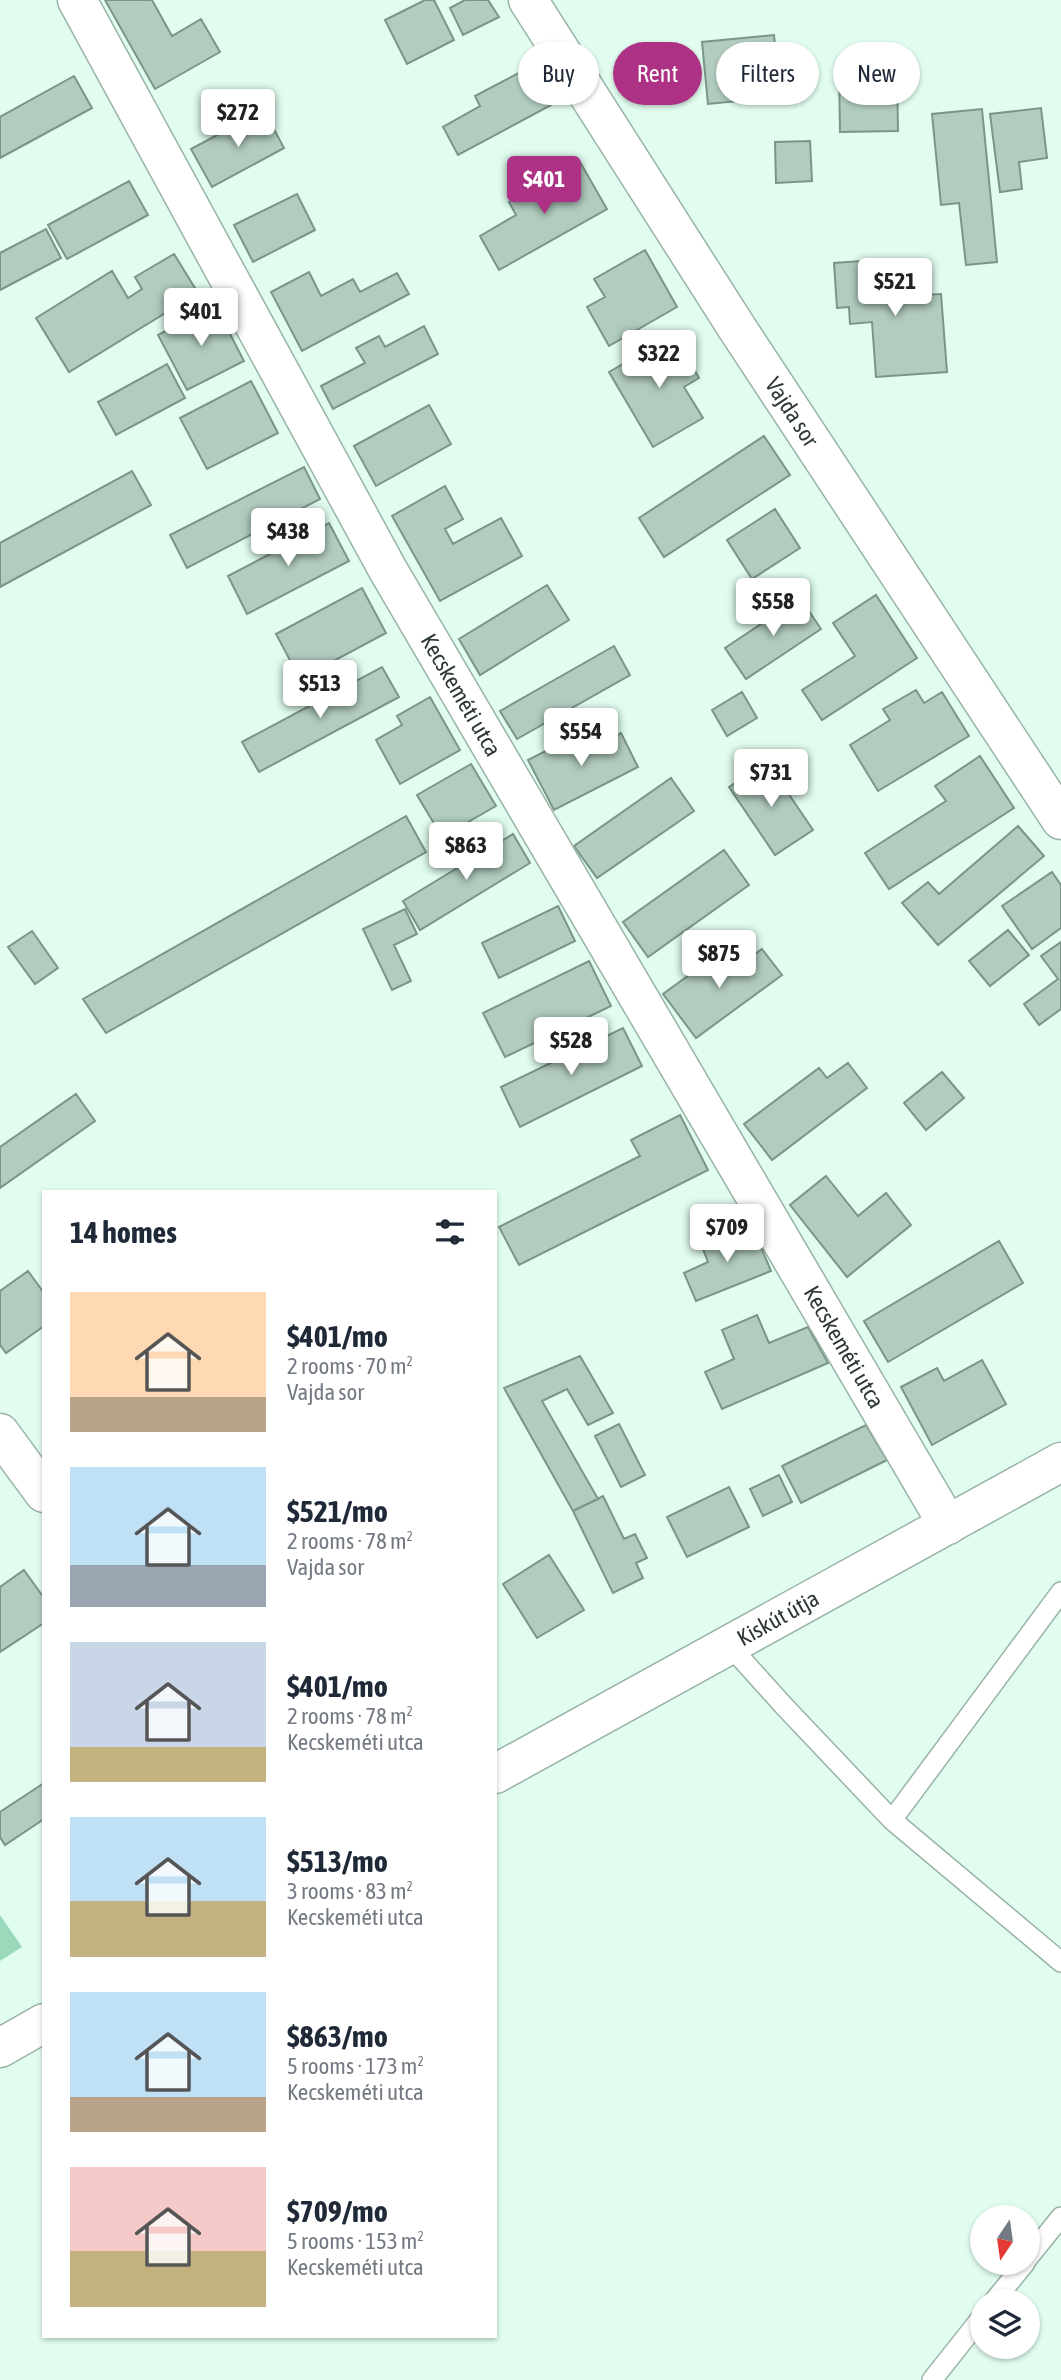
<!DOCTYPE html>
<meta charset="utf-8">
<style>
body{margin:0;font-family:"Asap Condensed",sans-serif;background:#f6f6f7;color:#1f2937;height:100vh;display:flex;flex-direction:column;font-size:26px;white-space:nowrap}
*{box-sizing:border-box;margin:0}
p{font-size:23px;color:#747a83}
.icon{flex:none;width:38px;height:38px;fill:none;stroke:currentColor;stroke-width:2;stroke-linecap:round;stroke-linejoin:round}
.map{position:relative;flex:1;overflow:hidden}
.drawer{position:absolute;left:42px;top:1190px;width:455px;height:1148px;display:flex;flex-direction:column;background:#fff;border-radius:0px;box-shadow:0 2px 5px #0004}
.drawer>*{flex:none}
.top-card{position:absolute;left:518px;top:42px;width:438px;height:63px;display:flex;gap:14px}
.needle{width:46px;rotate:193deg}
.controls{position:absolute;left:970px;top:2205px;display:grid;gap:14px}
.controls a{display:grid;place-items:center;width:70px;height:70px;border-radius:50%;background:#fff;box-shadow:0 2px 5px #0004;font-size:35px}
.price{position:absolute;translate:-50% -60px;padding:0 16px;border-radius:7px;background:#fff;color:#222;font-size:23px;line-height:46px;filter:drop-shadow(0 2px 4px #0008)}
.price::after{content:'';position:absolute;left:50%;top:42px;width:21px;height:16px;margin-left:-10px;background:inherit;clip-path:polygon(0 0,100% 0,50% 100%)}
.price.current{background:#ad3184;color:#fff}
ul{padding:0;list-style:none}
li{display:flex;align-items:center;gap:21px;height:175px;padding:0 28px}
li span{display:grid;place-items:center;flex:none;width:196px;height:140px;border-radius:0px;color:#555}
li>.icon{margin-inline-start:auto}
span .icon{width:84px;height:84px;fill:#fffc;stroke-width:1}
li b{font-size:30px}
h2{display:flex;justify-content:space-between;align-items:center;height:84px;padding:0 28px;font-size:30px}
.pill{padding:0 24px;border-radius:32px;background:#fff;box-shadow:0 2px 5px #0004;font-size:24px;line-height:63px}
.pill.current{background:#ad3184;color:#fff}
.map>svg:first-child{display:block}
.green{fill:#9ad9bc}
.building{fill:#b2cdbf;stroke:#7b9588;stroke-width:2}
.lines{fill:none;stroke-linecap:round;stroke-linejoin:round}
.service-casing{stroke:#99b3a6;stroke-width:22}
.minor-casing{stroke:#99b3a6;stroke-width:41}
.service{stroke:#fff;stroke-width:19}
.minor{stroke:#fff;stroke-width:38}
.labels{text-anchor:middle;stroke-width:5;stroke-linejoin:round;paint-order:stroke}
.street-label{font-size:23px;fill:#2d3833;stroke:#fff}
</style>
<div class="map">
<svg width="1061" height="2380" viewBox="0 0 1061 2380">
<rect width="100%" height="100%" fill="#e1fdef"/>
<path class="green" d="M0,1915L22,1947L0,1961Z"/>
<path class="building" d="M105,0H152L172,36L201,19L220,52L155,89Z
M425,0H434L454,40L407,64L385,20Z
M465,0H488L499,17L463,35L450,8Z
M774,35L780,97L708,104L702,42Z
M530,67L551,105L458,155L443,127L480,106L475,96Z
M897,70L898,131L840,132L839,71Z
M74,76L92,108L0,158V117Z
M1041,108L1047,158L1019,162L1022,189L1000,192L990,114Z
M982,109L997,262L966,265L959,203L941,205L932,114Z
M264,110L284,148L212,187L191,149Z
M810,141L812,181L776,183L775,142Z
M580,162L607,209L499,270L480,236L516,215L509,202Z
M129,181L148,215L67,259L48,225Z
M297,194L315,230L253,262L234,225Z
M46,229L61,258L0,290V253Z
M645,250L677,307L609,346L587,307L605,297L594,279Z
M174,254L198,293L69,372L36,318L112,271L128,298L142,289L135,277Z
M861,261L862,273L922,269L924,295L941,294L947,372L876,377L872,322L850,324L849,307L837,308L834,263Z
M309,272L321,296L353,279L360,292L397,273L409,294L302,351L271,292Z
M215,305L244,361L187,390L158,335Z
M424,326L438,354L333,409L321,386L365,363L356,348L379,336L385,347Z
M674,334L699,378L684,387L703,418L653,447L609,372Z
M167,364L185,398L116,435L98,402Z
M251,381L278,433L207,469L180,418Z
M429,405L451,444L376,486L354,446Z
M764,436L790,475L664,557L639,518Z
M304,467L320,499L187,568L170,535Z
M132,471L151,505L0,587V543Z
M445,486L463,519L445,529L453,544L501,518L522,556L440,601L392,516Z
M775,509L800,548L752,579L727,540Z
M329,523L349,561L247,614L228,576Z
M547,585L569,620L480,675L459,639Z
M362,588L386,633L300,679L276,634Z
M876,595L917,658L822,720L802,690L855,656L833,623Z
M800,598L821,629L746,679L725,648Z
M614,646L630,675L517,739L500,711Z
M382,667L399,697L259,772L242,742Z
M916,690L924,703L942,692L969,736L878,791L850,745L890,720L883,709Z
M742,692L757,718L727,736L712,710Z
M430,697L460,750L400,784L376,740L402,725L397,716Z
M621,733L638,767L554,810L528,760L575,736L583,753Z
M980,756L1014,808L889,889L865,853L946,801L935,786Z
M767,762L813,830L775,855L729,787Z
M471,764L496,806L442,837L417,795Z
M671,778L694,811L597,878L574,846Z
M406,816L426,852L106,1033L83,999Z
M1018,826L1044,856L938,945L902,903L928,882L939,894Z
M513,834L530,863L420,930L403,901Z
M724,850L749,885L648,957L623,922Z
M1052,872L1061,885V928L1032,949L1002,906Z
M558,906L575,941L499,978L482,943Z
M405,909L417,934L394,945L411,981L392,990L363,929Z
M1008,930L1029,955L990,986L969,961Z
M32,931L58,968L35,984L8,947Z
M1061,942V1009L1039,1025L1024,1004L1058,979L1041,956Z
M762,949L782,975L696,1038L663,994L718,954L730,972Z
M589,961L611,1006L505,1057L483,1013Z
M623,1028L642,1066L520,1127L501,1087Z
M848,1063L867,1088L772,1160L744,1124L819,1068L827,1078Z
M942,1072L964,1098L926,1130L904,1103Z
M76,1094L95,1121L0,1188V1147Z
M680,1115L708,1170L519,1265L499,1227L640,1156L631,1140Z
M826,1176L858,1216L886,1193L911,1225L847,1277L790,1205Z
M725,1229L731,1242L755,1233L771,1271L696,1301L684,1273L708,1262L699,1239Z
M999,1241L1023,1283L888,1362L864,1321Z
M28,1271L44,1293V1326L6,1353L0,1345V1291Z
M757,1315L769,1343L808,1327L828,1363L722,1409L705,1372L734,1359L722,1330Z
M580,1356L613,1413L588,1425L567,1389L542,1401L598,1499L573,1511L504,1388Z
M982,1360L1006,1404L932,1445L901,1387L937,1368L944,1381Z
M619,1424L645,1475L621,1487L595,1436Z
M866,1425L887,1460L801,1503L782,1466Z
M779,1475L792,1502L763,1516L750,1489Z
M729,1487L749,1527L687,1557L667,1517Z
M603,1496L624,1539L635,1534L647,1558L636,1563L643,1578L613,1593L573,1511Z
M549,1555L584,1610L537,1638L503,1584Z
M24,1570L44,1598V1623L0,1652V1587Z
M44,1783V1819L5,1845L0,1837V1812Z"/>
<g class="lines">
<defs>
<path id="service" d="M729,1645L783,1705L892,1820L1061,1962
M892,1820L1061,1592
M1027,2259L1061,2217
M994,2301L1025,2263
M932,2380L982,2317"/>
<path id="minor" d="M77,0L388,570L948,1525
M528,0L737,328L1061,820
M0,1433L44,1493
M495,1774L1061,1462
M0,2048L44,2023"/>
</defs>
<use href="#service" class="service-casing"/>
<use href="#minor" class="minor-casing"/>
<use href="#service" class="service"/>
<use href="#minor" class="minor"/>
</g>
<g class="labels">
<g class="street-label">
<text transform="translate(792 412) rotate(57)" y="8">Vajda sor</text>
<text transform="translate(461 695) rotate(60)" y="8">Kecskeméti utca</text>
<text transform="translate(844 1347) rotate(60)" y="8">Kecskeméti utca</text>
<text transform="translate(778 1618) rotate(-29)" y="8">Kiskút útja</text>
</g>
</g>
</svg>
<div class="controls">
<a><svg class="needle" viewBox="-14 -14 28 28"><path d="M0-13l5 13h-10z" fill="#e53935"/><path d="M0 13l5-13h-10z" fill="#747a83"/></svg></a>
<a><svg class="icon" aria-label="layers" viewBox="0 0 24 24"><path d="M12 4l9 5-9 5-9-5zM3 14l9 5 9-5"/></svg></a>
</div>
<b class="price" style="left:238px;top:149px">$272</b>
<b class="price current" style="left:544px;top:216px">$401</b>
<b class="price" style="left:895px;top:318px">$521</b>
<b class="price" style="left:201px;top:348px">$401</b>
<b class="price" style="left:659px;top:390px">$322</b>
<b class="price" style="left:288px;top:568px">$438</b>
<b class="price" style="left:773px;top:638px">$558</b>
<b class="price" style="left:320px;top:720px">$513</b>
<b class="price" style="left:581px;top:768px">$554</b>
<b class="price" style="left:771px;top:809px">$731</b>
<b class="price" style="left:466px;top:882px">$863</b>
<b class="price" style="left:719px;top:990px">$875</b>
<b class="price" style="left:571px;top:1077px">$528</b>
<b class="price" style="left:727px;top:1264px">$709</b>
<div class="top-card">
<a class="pill">Buy</a>
<a class="pill current">Rent</a>
<a class="pill">Filters</a>
<a class="pill">New</a>
</div>
<section class="drawer">
<h2>14 homes<svg class="icon" aria-label="filters" viewBox="0 0 24 24"><path d="M4 7h16M4 17h16"/><circle cx="9" cy="7" r="2"/><circle cx="15" cy="17" r="2"/></svg></h2>
<ul>
<li><span style="background:linear-gradient(#ffd9b3 75%,#b9a48a 0)"><svg class="icon" aria-label="home" viewBox="0 0 24 24"><path d="M3 11l9-7 9 7M6 9v11h12V9"/></svg></span><div><b>$401/mo</b><p>2 rooms · 70 m²</p><p>Vajda sor</p></div></li>
<li><span style="background:linear-gradient(#bfe0f5 70%,#9aa5b1 0)"><svg class="icon" aria-label="home" viewBox="0 0 24 24"><path d="M3 11l9-7 9 7M6 9v11h12V9"/></svg></span><div><b>$521/mo</b><p>2 rooms · 78 m²</p><p>Vajda sor</p></div></li>
<li><span style="background:linear-gradient(#c9d6e8 75%,#c2b280 0)"><svg class="icon" aria-label="home" viewBox="0 0 24 24"><path d="M3 11l9-7 9 7M6 9v11h12V9"/></svg></span><div><b>$401/mo</b><p>2 rooms · 78 m²</p><p>Kecskeméti utca</p></div></li>
<li><span style="background:linear-gradient(#bfe0f5 60%,#c2b280 0)"><svg class="icon" aria-label="home" viewBox="0 0 24 24"><path d="M3 11l9-7 9 7M6 9v11h12V9"/></svg></span><div><b>$513/mo</b><p>3 rooms · 83 m²</p><p>Kecskeméti utca</p></div></li>
<li><span style="background:linear-gradient(#bfe0f5 75%,#b9a48a 0)"><svg class="icon" aria-label="home" viewBox="0 0 24 24"><path d="M3 11l9-7 9 7M6 9v11h12V9"/></svg></span><div><b>$863/mo</b><p>5 rooms · 173 m²</p><p>Kecskeméti utca</p></div></li>
<li><span style="background:linear-gradient(#f6c9c9 60%,#c2b280 0)"><svg class="icon" aria-label="home" viewBox="0 0 24 24"><path d="M3 11l9-7 9 7M6 9v11h12V9"/></svg></span><div><b>$709/mo</b><p>5 rooms · 153 m²</p><p>Kecskeméti utca</p></div></li>
</ul>
</section>
</div>
